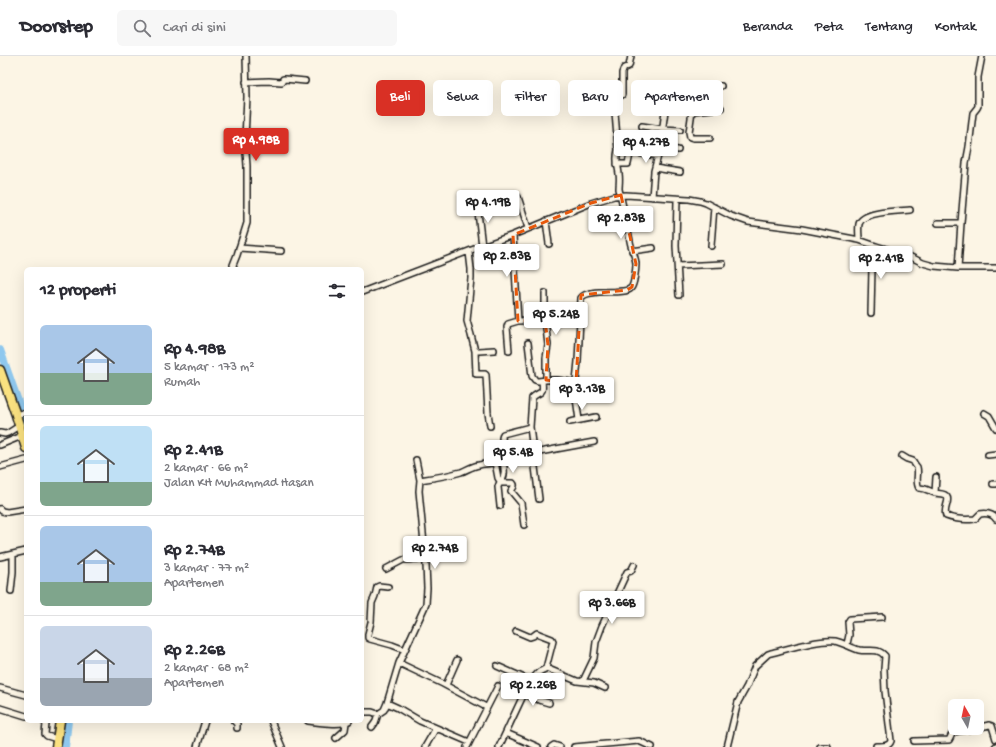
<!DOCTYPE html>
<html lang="id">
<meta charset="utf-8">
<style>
body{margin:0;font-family:"Gochi Hand",sans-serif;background:#f7f7f7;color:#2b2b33;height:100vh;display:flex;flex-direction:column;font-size:15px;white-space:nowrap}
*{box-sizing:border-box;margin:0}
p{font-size:13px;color:#7c7c81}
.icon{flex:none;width:22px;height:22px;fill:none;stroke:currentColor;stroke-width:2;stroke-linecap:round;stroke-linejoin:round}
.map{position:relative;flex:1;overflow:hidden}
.drawer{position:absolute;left:24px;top:211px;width:340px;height:456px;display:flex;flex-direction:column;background:#fff;border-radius:6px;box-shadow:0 4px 16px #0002}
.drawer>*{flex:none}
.hud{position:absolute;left:376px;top:24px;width:380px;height:36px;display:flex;gap:8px}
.needle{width:26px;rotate:351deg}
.controls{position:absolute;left:948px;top:643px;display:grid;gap:8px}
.controls a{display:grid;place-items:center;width:36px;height:36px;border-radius:6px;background:#fff;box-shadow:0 4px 16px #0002;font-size:20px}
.price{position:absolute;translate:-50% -34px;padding:0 9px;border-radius:4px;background:#fff;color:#222;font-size:13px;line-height:26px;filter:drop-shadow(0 1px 2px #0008)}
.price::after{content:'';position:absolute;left:50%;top:24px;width:12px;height:9px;margin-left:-6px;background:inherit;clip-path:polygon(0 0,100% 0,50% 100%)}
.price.selected{background:#d93025;color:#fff}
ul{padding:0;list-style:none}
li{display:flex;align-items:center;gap:12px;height:100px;padding:0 16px}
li+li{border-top:1px solid #e1e1e2}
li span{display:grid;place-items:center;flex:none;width:112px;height:80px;border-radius:6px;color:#555}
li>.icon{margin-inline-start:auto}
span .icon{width:48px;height:48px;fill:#fffc;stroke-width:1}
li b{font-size:17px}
h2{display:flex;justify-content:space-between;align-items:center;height:48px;padding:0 16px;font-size:17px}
.pill{padding:0 14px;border-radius:6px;background:#fff;box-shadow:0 4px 16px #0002;font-size:14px;line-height:36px}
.pill.selected{background:#d93025;color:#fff}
header{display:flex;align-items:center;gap:24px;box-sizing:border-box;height:56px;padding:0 20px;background:#fff;border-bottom:1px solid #e1e1e2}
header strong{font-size:19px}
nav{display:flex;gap:22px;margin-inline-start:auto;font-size:14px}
.search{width:280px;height:36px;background:#f7f7f7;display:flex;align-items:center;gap:10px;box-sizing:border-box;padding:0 14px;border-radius:6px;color:#7c7c81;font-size:15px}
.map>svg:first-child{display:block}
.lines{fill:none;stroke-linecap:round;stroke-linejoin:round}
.river{stroke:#8fc8ee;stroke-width:8}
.minor-casing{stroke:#1c1c1c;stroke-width:8}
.primary-casing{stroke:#1c1c1c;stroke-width:11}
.minor{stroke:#fcf5e5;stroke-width:5}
.primary{stroke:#fae180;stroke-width:8}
.marked{fill:none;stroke:#e8590c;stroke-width:3;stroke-dasharray:8 5;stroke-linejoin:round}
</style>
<header>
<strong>Doorstep</strong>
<div class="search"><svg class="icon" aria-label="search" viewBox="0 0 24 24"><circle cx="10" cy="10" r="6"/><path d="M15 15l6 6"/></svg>Cari di sini</div>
<nav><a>Beranda</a><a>Peta</a><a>Tentang</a><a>Kontak</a></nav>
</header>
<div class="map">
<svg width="996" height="691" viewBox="0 0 996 691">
<rect width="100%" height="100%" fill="#fcf5e5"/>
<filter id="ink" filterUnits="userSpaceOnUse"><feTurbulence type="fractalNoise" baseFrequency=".025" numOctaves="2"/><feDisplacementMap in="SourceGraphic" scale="8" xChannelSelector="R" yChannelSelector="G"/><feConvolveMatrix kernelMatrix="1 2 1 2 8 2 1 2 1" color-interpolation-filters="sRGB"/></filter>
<g filter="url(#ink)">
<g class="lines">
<path class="river" d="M0,294L26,368
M65,691L68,665"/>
<defs>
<path id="minor" d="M246,26L269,25L281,26H282L283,23H285L305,25
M645,49L665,51
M692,55L721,52
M642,70L662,73L680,74
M710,82H693L690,81L689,76L692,55L691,35L693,33L721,30
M660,92L678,94
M617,108H628L630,98L631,96L658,100
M655,112L680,116
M518,141L528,172
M652,141L654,115L660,92L667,40L672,38L691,39
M677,143L676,190L679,239
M477,148L482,190
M546,165L549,188
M938,167H961
M513,179L518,265
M859,184C859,179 858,173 859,168C862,155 899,155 910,154
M711,190L714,151
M239,192L281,195
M632,195L653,192
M469,196L471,213V222L467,265L471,279L475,295H479L494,294
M678,210L723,208
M958,212L961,167L966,107L969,91L973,57L977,52L978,50V21L982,0
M234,213L233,209L237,199L247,167V110L245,82L247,41L246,0
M362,236L482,190L513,179L591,147L614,140L626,139L689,143L700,145L706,147L731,160L748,166L802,173L859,184L876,190L893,195L909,200L923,207L934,210L958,212H996
M545,237V264L548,289L546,302V324
M871,257L872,212L876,190
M528,287L532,320L535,324L538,325L546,324H557L576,327
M475,295L476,318H485L486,319L488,357L490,370
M509,295L507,271L508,268L518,265L545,264
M984,357L989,360L996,372
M16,359L26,356
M579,364L575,335L578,305L581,242C589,231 624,240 631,232C634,229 636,213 636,208C636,202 631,192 630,185C627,168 623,151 619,133C619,128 620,123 619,118C618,108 615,106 618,94L614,44L615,42L622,39V17L624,12L629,10L631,0
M570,366L596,361
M0,377L5,378L8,377L19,370
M0,389L22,380
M534,397L594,386
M988,399L996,398
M902,400L907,403L913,405C914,407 916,410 917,411C919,418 915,426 919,432C926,432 929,435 935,437C938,438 945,437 947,441C950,445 943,453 946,460C954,463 966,464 975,463L980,458C986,457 992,457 996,463
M495,406L498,422L501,427H513C516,430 513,432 511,435L521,447L524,469
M0,411L26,404
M420,424C433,422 447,420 461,416C467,414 472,410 479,409C487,407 500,408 506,401L502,382L503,378L530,371
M501,426C506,419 504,412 503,404
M993,428H996
M935,437L936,421
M539,443L530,371L532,342C540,334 544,340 542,325
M500,450L498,431L499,428L501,427
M0,453L2,455L7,456L26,453
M0,501L26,495
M386,513L403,504L425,502
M388,531L379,530L377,531L375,540L372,547L371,566L368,578V582L370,583L392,589L405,594
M11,535L13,516V499
M847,588L849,579L848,566L850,563L882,561
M399,607L443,628L486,651
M497,610L531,625
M546,612L577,625L594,627L605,632
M583,625L594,602L596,586L602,570L627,516L631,515L634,509
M446,629L457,604
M0,632L26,639
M524,638L539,644L549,647
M387,647L398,652L420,665L469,686
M0,652L26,660
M362,656H372L378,658L384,654L387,647L399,607L426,548L427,532L426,509L419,435L420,424L416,404
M43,665L46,668L45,678L47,680L57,683
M234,665L237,668V672
M271,665L282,691
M308,665C318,666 341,670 349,665
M372,671L375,667L378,658
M977,672L989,669L992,670L996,683
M506,677L538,691
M336,682L345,674L346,667
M914,685L949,684C951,681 951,679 953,676L976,672
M197,691L205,665
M425,691L436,672
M467,691L498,630
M499,691L529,627C532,624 535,620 538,617C541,614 543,615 546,612L553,585L552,583L539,578L537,577L533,580L530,581L516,575
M551,691L554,689L560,691
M574,691L639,685L652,691
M727,691L738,646L747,630L755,610L768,598L771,597C787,593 819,583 835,585C844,587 851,592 859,594C869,596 877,591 885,600L884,613L885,635L891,685C889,691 882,690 876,690
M820,691H828
M995,691L996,690"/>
<path id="primary" d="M0,314L16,359L26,392
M56,691L60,665"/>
</defs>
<use href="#minor" class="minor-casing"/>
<use href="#primary" class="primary-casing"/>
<use href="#minor" class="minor"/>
<use href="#primary" class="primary"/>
</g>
</g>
<path class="marked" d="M621,139L636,208L632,231L627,234L581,239L576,327L546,324L548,289L545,264L518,265L513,179L591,147Z"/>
</svg>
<div class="controls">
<a><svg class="needle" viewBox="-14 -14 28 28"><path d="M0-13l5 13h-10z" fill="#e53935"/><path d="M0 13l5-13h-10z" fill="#7c7c81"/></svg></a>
</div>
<b class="price selected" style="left:256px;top:106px">Rp 4.98B</b>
<b class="price" style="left:646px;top:108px">Rp 4.27B</b>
<b class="price" style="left:488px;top:168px">Rp 4.19B</b>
<b class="price" style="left:621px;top:184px">Rp 2.83B</b>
<b class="price" style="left:507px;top:222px">Rp 2.83B</b>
<b class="price" style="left:881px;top:224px">Rp 2.41B</b>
<b class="price" style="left:556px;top:280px">Rp 5.24B</b>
<b class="price" style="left:582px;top:355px">Rp 3.13B</b>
<b class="price" style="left:513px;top:418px">Rp 5.4B</b>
<b class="price" style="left:435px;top:514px">Rp 2.74B</b>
<b class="price" style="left:612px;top:569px">Rp 3.66B</b>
<b class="price" style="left:533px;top:651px">Rp 2.26B</b>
<div class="hud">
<a class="pill selected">Beli</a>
<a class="pill">Sewa</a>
<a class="pill">Filter</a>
<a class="pill">Baru</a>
<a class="pill">Apartemen</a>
</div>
<section class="drawer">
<h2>12 properti<svg class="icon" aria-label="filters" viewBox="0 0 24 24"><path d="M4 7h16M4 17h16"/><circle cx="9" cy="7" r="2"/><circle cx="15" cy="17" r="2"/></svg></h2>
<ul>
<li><span style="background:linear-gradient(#a9c7e8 60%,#7fa58c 0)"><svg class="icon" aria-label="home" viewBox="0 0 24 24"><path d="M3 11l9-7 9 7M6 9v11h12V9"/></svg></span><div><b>Rp 4.98B</b><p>5 kamar · 173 m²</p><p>Rumah</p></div></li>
<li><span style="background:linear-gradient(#bfe0f5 70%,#7fa58c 0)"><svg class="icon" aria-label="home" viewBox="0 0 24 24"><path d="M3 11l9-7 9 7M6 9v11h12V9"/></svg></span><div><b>Rp 2.41B</b><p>2 kamar · 66 m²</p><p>Jalan KH Muhammad Hasan</p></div></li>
<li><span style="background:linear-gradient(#a9c7e8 70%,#7fa58c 0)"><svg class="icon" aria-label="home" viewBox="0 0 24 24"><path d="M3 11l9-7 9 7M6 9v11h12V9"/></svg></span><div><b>Rp 2.74B</b><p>3 kamar · 77 m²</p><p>Apartemen</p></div></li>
<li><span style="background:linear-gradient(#c9d6e8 65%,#9aa5b1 0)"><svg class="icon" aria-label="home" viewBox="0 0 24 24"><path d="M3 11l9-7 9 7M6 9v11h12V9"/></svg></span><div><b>Rp 2.26B</b><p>2 kamar · 68 m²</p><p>Apartemen</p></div></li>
</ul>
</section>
</div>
